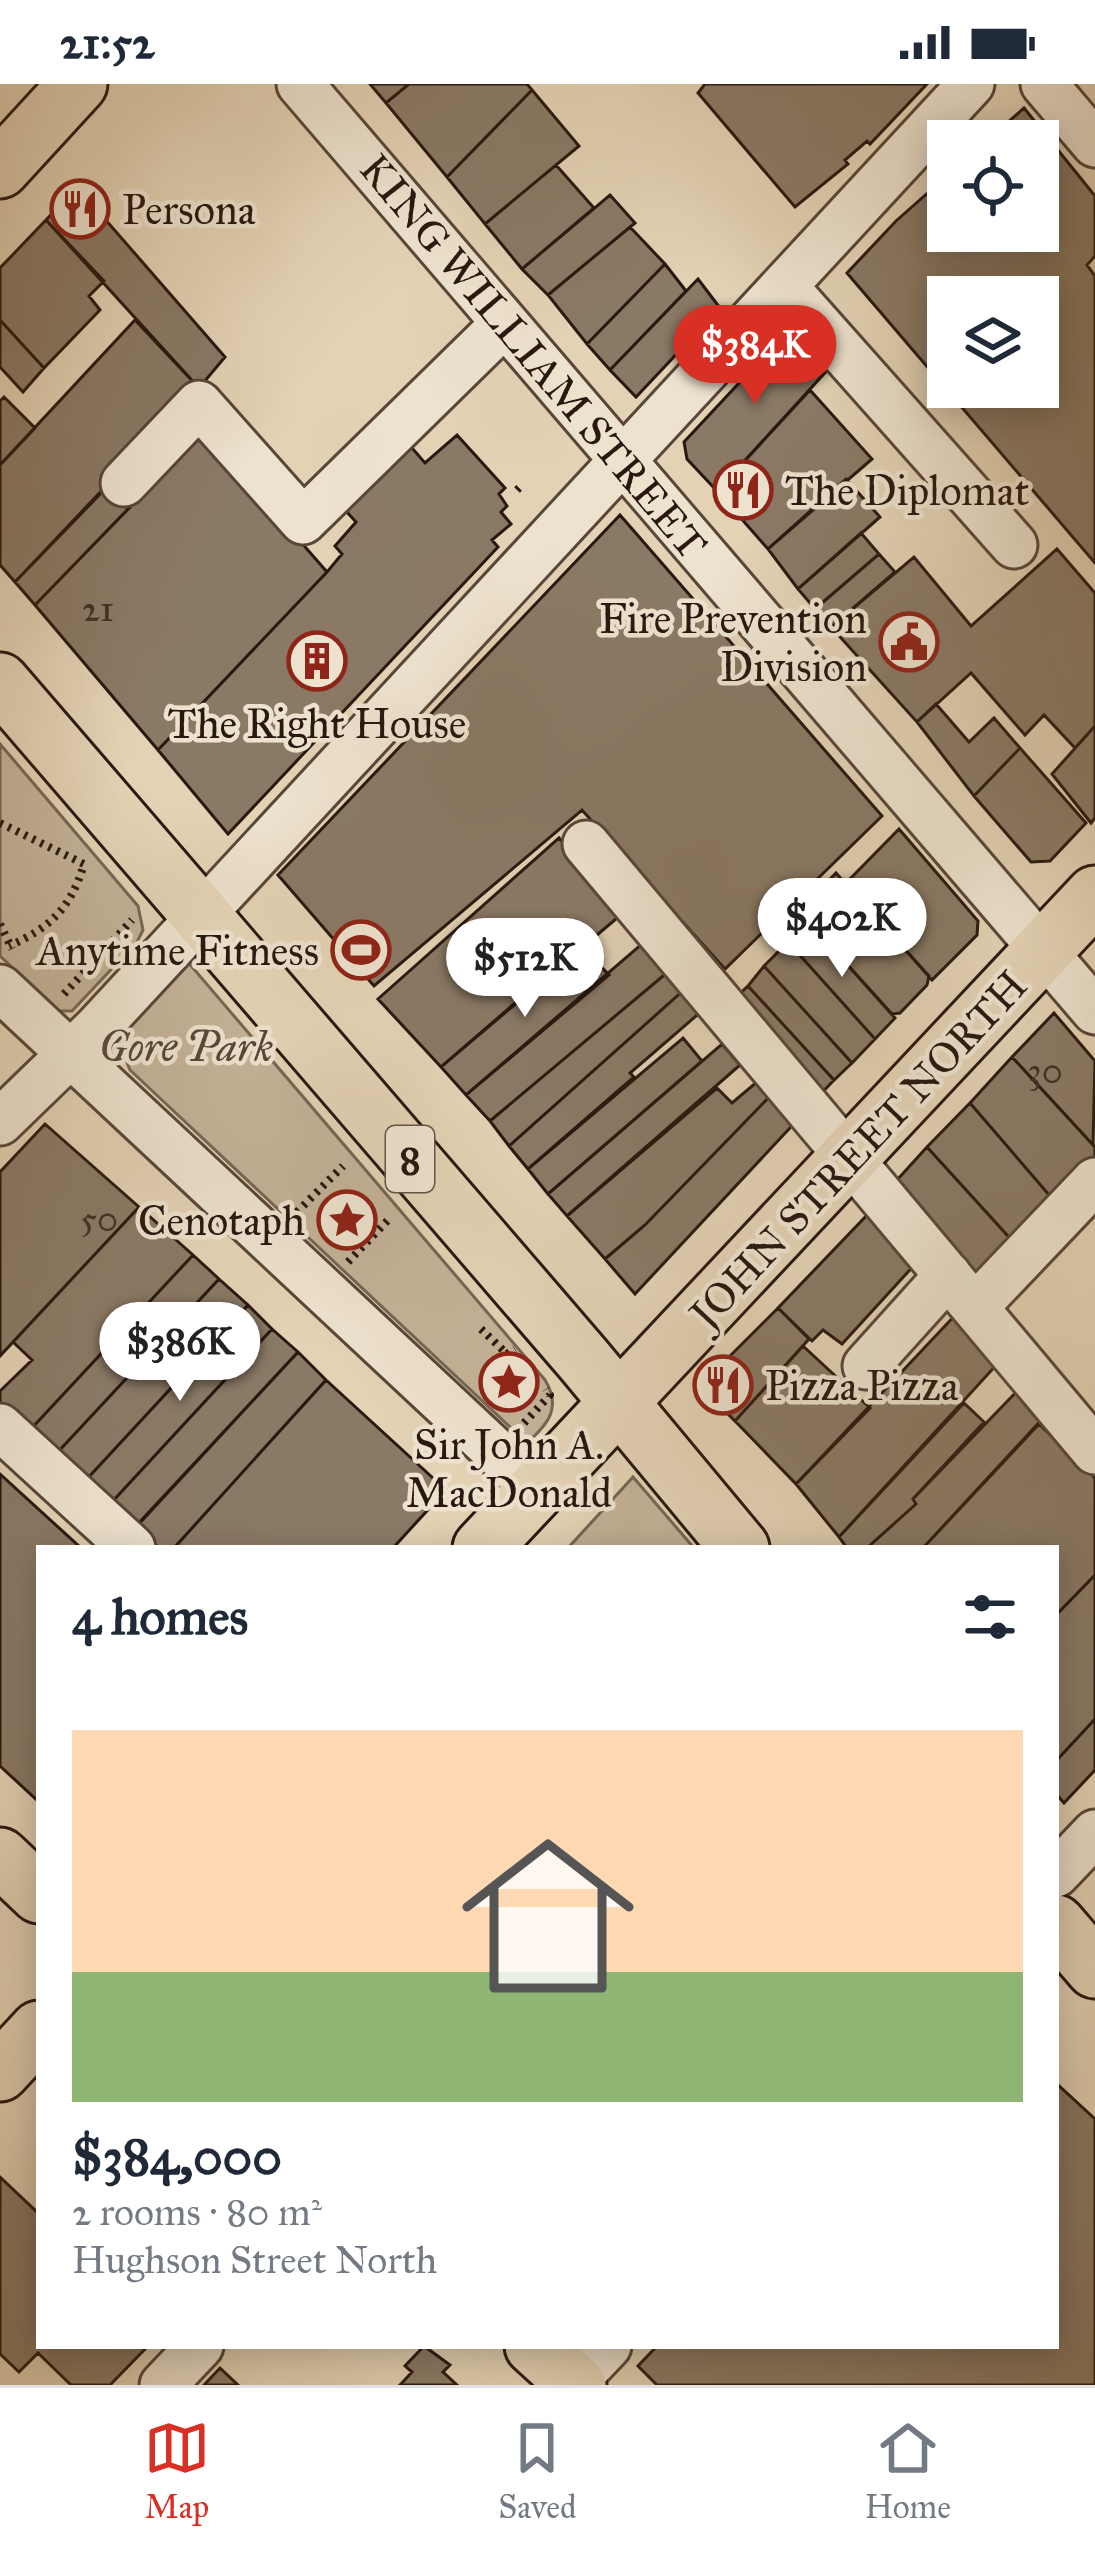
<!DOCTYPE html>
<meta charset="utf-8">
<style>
body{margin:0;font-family:"IM FELL Great Primer",serif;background:#f6f6f7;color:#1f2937;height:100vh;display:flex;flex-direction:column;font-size:45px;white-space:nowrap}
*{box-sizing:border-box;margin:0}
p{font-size:39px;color:#747a83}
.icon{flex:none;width:66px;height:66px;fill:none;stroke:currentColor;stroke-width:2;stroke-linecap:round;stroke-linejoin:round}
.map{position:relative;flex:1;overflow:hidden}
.drawer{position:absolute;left:36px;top:1461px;width:1023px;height:804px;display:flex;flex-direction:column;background:#fff;border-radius:0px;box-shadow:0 6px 30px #0003}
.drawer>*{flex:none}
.fabs{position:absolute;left:927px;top:36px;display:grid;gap:24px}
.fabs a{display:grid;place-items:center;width:132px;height:132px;border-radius:0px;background:#fff;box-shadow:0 6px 30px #0003;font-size:60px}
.price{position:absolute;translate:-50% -102px;padding:0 27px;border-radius:42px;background:#fff;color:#222;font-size:39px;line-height:78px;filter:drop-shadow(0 3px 6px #0008)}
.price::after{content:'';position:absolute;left:50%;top:72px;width:36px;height:27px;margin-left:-18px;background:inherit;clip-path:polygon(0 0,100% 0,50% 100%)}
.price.on{background:#d93025;color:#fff}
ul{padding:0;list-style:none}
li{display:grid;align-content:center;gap:24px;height:636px;padding:0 36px}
li span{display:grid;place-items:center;height:372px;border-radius:0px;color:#555}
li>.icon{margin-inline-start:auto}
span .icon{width:216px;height:216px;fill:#fffc;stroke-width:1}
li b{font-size:51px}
h2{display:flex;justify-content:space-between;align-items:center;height:144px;padding:0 36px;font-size:51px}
.status{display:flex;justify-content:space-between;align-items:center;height:84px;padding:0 60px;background:#fff;direction:ltr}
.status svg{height:33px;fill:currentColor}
.tab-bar{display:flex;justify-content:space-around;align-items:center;height:168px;border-top:3px solid #e0e1e3;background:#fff;font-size:33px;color:#747a83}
.tab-bar a{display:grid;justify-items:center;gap:6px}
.tab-bar .on{color:#d93025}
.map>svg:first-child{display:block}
.green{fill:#c3b298;stroke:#766554;stroke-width:3}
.building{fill:#8a7965;stroke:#291810;stroke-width:3;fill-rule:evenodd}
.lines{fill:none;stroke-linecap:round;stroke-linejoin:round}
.minor-casing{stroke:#584639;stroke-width:51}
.major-casing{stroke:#291810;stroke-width:63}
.path{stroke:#291810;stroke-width:8;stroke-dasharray:3 6;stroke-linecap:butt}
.minor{stroke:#ede2ce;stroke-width:45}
.major{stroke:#e3d2b4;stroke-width:57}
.labels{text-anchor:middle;stroke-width:9;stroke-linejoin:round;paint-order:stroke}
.number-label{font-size:36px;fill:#413025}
.shield{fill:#ede2ce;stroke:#645549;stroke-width:3}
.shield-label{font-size:39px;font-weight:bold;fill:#291810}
.poi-label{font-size:42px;fill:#291810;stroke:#ede2ce;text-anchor:start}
.street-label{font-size:42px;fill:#291810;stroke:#ede2ce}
.park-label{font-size:42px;font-style:italic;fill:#574639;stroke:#ede2ce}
</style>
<div class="status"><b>21:52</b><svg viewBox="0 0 49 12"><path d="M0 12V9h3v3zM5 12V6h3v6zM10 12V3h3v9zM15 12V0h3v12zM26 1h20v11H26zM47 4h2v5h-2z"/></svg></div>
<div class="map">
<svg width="1095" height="2301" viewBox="0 0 1095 2301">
<rect width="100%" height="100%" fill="#e3d2b4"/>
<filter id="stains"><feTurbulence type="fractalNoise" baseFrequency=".00167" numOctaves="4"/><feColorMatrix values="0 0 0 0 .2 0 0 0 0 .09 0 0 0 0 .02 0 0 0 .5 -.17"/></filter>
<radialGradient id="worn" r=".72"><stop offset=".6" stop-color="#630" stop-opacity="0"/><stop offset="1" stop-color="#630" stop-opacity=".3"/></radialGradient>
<path class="green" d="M0,660L138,822L143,846L137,858L72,927H59L0,872Z
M187,877L545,1296C562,1324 548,1340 527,1359L130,986L125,974V946Z
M633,1393L694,1464H568Z"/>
<path class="building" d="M370,0H409L386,19Z
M409,0H527L532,6L447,93L386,19Z
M705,0H927L870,60L867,57L845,76L848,80L795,123L698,9Z
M532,6L579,62L485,140L447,93Z
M1024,24L1095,112V172L1087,181L1095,192V479L847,189L896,137L948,91V147H1038V57H987ZM948,213H1038V303H948Z
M556,81L594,124L522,185L485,140Z
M77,103L225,273L199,304L46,136Z
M610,111L635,139L548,211L522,185Z
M46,136L104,197L89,212L100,226L44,284L0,236V184Z
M630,143L665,180L587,260L548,211Z
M665,180L686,207L610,286L587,260Z
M698,195L720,224L636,313L610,286Z
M0,236L44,284L23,308L0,283Z
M135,236L199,304L15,498L0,481V381Z
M794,240L832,281L717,407L687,375L684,358Z
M810,306L872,375L768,465L717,407Z
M4,313L35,344L0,381V317Z
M204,347L327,488L158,666L35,521Z
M457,351L505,404L499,410L507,422L501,428L511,440L492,456L498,463L228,750L158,666L327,488L342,470L335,462L356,438L345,426L406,357L425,379Z
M846,395L880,433L798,505L768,465Z
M108,402L128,425L35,521L15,498Z
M620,431L882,732L725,885L582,726L374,902L278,791Z
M861,449L879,470L815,525L798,505Z
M1057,465L1095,509V642L1075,664L1044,631L1025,651L971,589L917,638L831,543L914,473L971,542Z
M879,470L895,488L831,543L815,525Z
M936,620L969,658L994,634L1020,664L974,712L917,638Z
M1095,642V734L1091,739L1052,690Z
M1020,664L1086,739L1050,777L1031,778L974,712Z
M899,745L978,837L977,851L932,896L846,799Z
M559,754L623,829L441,983L378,915Z
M836,789L929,892L927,901L900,929L892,930L799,827Z
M808,837L895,934L875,955L788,858Z
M788,858L875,955L852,979L764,882Z
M643,859L669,887L490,1037L466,1011Z
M581,862L609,891L466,1011L441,983Z
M764,882L852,979L834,996L748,902Z
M669,887L685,905L509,1062L490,1037Z
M748,902L834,996L814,1017L727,922Z
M685,905L703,926L630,989L634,993L528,1085L509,1062Z
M1054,929L1095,977L1093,1061L1012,973Z
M683,954L702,977L548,1110L528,1085Z
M722,960L740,981L567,1132L548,1110Z
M1012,973L1095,1063V1080L1056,1119L970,1019Z
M764,992L775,1007L645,1141L605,1175L567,1132L717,1004L732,1019Z
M775,1007L802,1031L635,1210L605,1175L645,1141Z
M970,1019L1056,1119L1017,1162L927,1063Z
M45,1040L139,1123L0,1272V1088Z
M927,1063L1017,1162L972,1206L887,1107Z
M139,1123L193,1171L31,1345L0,1318V1307L32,1276L13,1258Z
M870,1128L918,1177L842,1260L823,1246L812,1257L778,1224Z
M193,1171L219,1195L57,1369L31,1345Z
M219,1195L248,1221L87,1395L57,1369Z
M248,1221L272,1245L112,1418L87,1395Z
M778,1224L809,1255L735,1337L700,1302Z
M960,1226L1000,1277L839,1453L796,1400Z
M272,1245L298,1268L137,1442L112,1418Z
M803,1262L870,1324L796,1400L735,1337Z
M298,1268L326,1296L174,1464H159L135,1443Z
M326,1296L446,1406L393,1464H174Z
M1019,1305L1045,1332L923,1464H867L916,1420L913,1415Z
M964,1319L984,1338L913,1415L916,1420L867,1464H847L839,1453Z
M1039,1340L1095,1394V1491L1056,1531V1464H923Z
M0,1390L81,1464H39V1718L0,1682Z
M1095,1491V1635L1056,1677V1531Z
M1095,1635V1686L1064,1719L1056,1710V1677Z
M1056,1999L1095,2035V2301H657L638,2282L657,2262H1056Z
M0,2093L39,2130V2262H148L110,2301H71L38,2269L19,2288L0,2270Z
M424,2262L450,2281L443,2288L457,2301H400L412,2288L405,2282Z
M220,2284L238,2301H204Z"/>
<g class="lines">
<defs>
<path id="minor" d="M300,0L1095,927
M1044,0L1095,60
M784,202L1014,461
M124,399L199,320L303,437L505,239
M586,760L1095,1367
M0,904L537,1406
M0,1038L96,945L971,0
M975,1223L1095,1097
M866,1282L948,1191
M0,1343L132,1464
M1056,1790L1095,1749
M163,2301L200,2262
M571,2301L608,2262"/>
<path id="major" d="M0,85L78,0
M0,598L583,1275L740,1464
M482,1464L1095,811
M0,1773L39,1810
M1056,1840L1095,1885
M0,1988L39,1946
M534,2262L577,2301"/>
</defs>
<use href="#minor" class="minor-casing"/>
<use href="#major" class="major-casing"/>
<path class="path" d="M517,406L521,402
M0,739L84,780C71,824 50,844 9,862
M0,840L12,865
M64,910L132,836
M297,1128L343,1082
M348,1178L388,1136
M481,1245L507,1270L515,1265
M524,1339L550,1311L546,1305"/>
<use href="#minor" class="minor"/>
<use href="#major" class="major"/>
</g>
<defs>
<symbol id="restaurant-ring" viewBox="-11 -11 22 22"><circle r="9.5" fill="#ede2ce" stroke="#8f2418" stroke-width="1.5"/><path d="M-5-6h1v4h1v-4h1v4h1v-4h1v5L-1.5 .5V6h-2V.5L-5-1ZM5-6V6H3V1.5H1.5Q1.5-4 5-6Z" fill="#8f2418"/></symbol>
<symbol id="civic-ring" viewBox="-11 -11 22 22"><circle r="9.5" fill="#ede2ce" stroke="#8f2418" stroke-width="1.5"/><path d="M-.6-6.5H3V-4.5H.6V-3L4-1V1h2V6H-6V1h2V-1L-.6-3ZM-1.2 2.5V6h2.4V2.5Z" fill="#8f2418"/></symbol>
<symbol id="building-ring" viewBox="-11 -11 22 22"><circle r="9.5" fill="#ede2ce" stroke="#8f2418" stroke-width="1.5"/><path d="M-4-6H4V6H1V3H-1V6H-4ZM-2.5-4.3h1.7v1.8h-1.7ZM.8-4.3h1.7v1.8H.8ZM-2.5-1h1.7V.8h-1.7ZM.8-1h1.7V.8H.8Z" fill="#8f2418"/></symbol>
<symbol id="stadium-ring" viewBox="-11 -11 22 22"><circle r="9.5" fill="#ede2ce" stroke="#8f2418" stroke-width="1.5"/><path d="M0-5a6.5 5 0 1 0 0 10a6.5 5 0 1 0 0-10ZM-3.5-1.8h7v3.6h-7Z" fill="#8f2418"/></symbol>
<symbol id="sight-ring" viewBox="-11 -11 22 22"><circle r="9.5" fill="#ede2ce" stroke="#8f2418" stroke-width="1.5"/><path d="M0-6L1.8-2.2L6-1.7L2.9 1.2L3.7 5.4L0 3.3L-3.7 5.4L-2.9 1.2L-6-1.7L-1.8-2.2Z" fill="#8f2418"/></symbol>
</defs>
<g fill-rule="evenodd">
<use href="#restaurant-ring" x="47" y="92" width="66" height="66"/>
<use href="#restaurant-ring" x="710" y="373" width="66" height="66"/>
<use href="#civic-ring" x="876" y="525" width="66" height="66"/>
<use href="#building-ring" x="284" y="544" width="66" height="66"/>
<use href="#stadium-ring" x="328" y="833" width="66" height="66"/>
<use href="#sight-ring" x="314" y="1103" width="66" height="66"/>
<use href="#sight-ring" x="476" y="1265" width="66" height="66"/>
<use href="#restaurant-ring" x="690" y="1268" width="66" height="66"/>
</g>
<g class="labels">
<g class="number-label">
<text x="98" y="537">21</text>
<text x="1045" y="999">30</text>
<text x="99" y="1147">50</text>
</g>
<rect class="shield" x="386" y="1042" width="48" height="66" rx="9"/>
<g class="shield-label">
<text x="410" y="1089">8</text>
</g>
<g class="poi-label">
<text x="122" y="140">Persona</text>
<text x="785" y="421">The Diplomat</text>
<text x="867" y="549" text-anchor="end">Fire Prevention<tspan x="867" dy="48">Division</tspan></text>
<text x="317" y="654" text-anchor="middle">The Right House</text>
<text x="319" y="881" text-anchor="end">Anytime Fitness</text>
<text x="305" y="1151" text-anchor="end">Cenotaph</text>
<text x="765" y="1316">Pizza Pizza</text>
<text x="509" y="1375" text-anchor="middle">Sir John A.<tspan x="509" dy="48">MacDonald</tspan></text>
</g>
<g class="street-label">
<text transform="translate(534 272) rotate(50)" y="15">KING WILLIAM STREET</text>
<text transform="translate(858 1065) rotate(-47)" y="15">JOHN STREET NORTH</text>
</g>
<g class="park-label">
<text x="186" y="977">Gore Park</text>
</g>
</g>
<rect width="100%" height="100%" filter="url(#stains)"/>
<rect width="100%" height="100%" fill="url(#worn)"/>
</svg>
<div class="fabs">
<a><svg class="icon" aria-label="locate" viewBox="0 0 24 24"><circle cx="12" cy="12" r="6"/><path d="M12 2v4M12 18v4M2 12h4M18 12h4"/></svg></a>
<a><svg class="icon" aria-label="layers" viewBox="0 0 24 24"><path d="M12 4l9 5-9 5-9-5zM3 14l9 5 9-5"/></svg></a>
</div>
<b class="price on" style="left:755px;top:323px">$384K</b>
<b class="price" style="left:842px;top:896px">$402K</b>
<b class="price" style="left:525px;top:936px">$512K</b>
<b class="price" style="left:180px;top:1320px">$386K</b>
<section class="drawer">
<h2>4 homes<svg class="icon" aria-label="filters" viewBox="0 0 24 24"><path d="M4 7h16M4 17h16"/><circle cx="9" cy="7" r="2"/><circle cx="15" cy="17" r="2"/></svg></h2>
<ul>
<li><span style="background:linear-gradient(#ffd9b3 65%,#8fb573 0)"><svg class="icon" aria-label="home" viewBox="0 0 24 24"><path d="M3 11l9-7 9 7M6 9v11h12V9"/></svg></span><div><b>$384,000</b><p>2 rooms · 80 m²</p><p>Hughson Street North</p></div></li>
</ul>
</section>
</div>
<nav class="tab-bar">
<a class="on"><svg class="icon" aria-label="map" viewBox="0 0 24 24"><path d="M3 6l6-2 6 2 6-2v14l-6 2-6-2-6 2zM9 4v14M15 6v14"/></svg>Map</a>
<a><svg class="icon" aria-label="saved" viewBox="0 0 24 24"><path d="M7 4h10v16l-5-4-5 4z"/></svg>Saved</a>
<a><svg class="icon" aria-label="home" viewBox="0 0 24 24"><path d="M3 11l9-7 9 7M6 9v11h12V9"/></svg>Home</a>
</nav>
